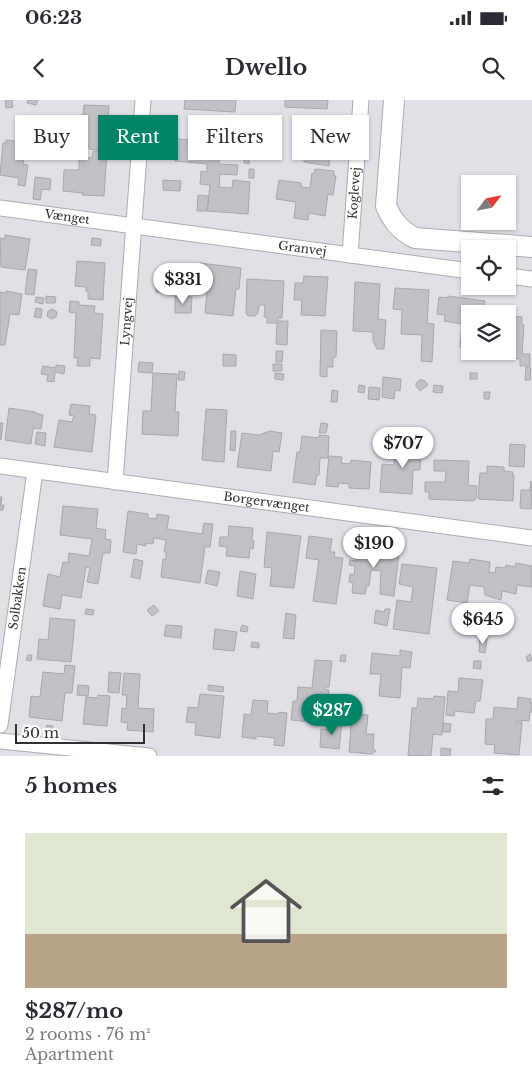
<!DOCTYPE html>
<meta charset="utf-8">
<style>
body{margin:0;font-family:"Libre Baskerville",serif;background:#f2f2f3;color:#2b2b33;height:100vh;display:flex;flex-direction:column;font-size:19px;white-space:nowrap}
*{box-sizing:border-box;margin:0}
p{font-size:16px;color:#7c7c81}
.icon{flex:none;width:28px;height:28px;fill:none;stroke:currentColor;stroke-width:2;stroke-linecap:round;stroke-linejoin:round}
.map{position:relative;height:656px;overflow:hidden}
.details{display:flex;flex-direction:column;background:#fff;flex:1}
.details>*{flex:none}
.guide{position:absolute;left:15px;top:15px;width:502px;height:45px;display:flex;gap:10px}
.needle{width:32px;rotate:58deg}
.controls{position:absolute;left:461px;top:75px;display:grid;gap:10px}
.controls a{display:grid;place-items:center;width:55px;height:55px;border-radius:0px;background:#fff;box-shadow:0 1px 4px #0004;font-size:25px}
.scale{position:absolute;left:15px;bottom:12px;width:130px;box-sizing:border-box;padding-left:5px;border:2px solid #302f31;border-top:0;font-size:14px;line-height:18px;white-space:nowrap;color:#302f31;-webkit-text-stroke:4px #fff;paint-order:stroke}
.price{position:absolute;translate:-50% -42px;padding:0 11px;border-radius:18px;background:#fff;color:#222;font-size:16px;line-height:32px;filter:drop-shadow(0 1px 2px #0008)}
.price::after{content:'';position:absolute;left:50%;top:30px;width:15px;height:11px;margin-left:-8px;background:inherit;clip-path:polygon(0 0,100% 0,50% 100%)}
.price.selected{background:#008568;color:#fff}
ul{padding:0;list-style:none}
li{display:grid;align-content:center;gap:10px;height:265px;padding:0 25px}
li span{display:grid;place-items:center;height:155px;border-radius:0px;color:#555}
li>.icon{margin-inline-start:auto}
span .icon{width:90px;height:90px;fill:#fffc;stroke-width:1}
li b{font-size:21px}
h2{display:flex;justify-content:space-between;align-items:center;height:60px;padding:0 25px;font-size:21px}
.tag{padding:0 18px;border-radius:0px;background:#fff;box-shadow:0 1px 4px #0004;font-size:18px;line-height:45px}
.tag.selected{background:#008568;color:#fff}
.status{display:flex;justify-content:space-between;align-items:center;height:35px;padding:0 25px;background:#fff;direction:ltr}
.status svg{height:14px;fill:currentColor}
header{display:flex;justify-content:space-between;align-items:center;height:65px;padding:0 25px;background:#fff;font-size:22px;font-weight:800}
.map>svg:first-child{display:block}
.building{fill:#c2c0c7;stroke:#a9a6ad}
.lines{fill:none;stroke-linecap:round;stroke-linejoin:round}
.minor-casing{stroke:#adabb1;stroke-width:17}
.tertiary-casing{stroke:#adabb1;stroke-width:22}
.minor{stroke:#fff;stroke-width:15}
.tertiary{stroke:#fff;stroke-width:20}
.labels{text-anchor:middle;stroke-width:4;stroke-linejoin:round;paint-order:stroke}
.street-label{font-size:12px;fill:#302f31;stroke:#fff}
</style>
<div class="status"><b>06:23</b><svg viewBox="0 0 49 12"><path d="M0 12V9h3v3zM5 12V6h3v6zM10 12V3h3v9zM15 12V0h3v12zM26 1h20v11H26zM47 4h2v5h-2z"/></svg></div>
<header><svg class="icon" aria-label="back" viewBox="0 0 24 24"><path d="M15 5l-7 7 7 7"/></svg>Dwello<svg class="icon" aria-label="search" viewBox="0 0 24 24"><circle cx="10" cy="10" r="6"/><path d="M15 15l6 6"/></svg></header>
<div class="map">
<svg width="532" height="656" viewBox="0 0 532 656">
<rect width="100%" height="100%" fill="#e2e0e7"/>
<path class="building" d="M5,0H12L13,7L6,8Z
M28,0H38L36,5L27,3Z
M185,0H236L235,12L184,9Z
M285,0H328L327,9L285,7Z
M84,5L109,6L107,46H99V50L89,49V45L80,44Z
M295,17L313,19L312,25L332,27L329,66L304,62V50L312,51V49L299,48L300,28H295Z
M30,30L40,31L36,55L27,54Z
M40,37L47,38L46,45H39Z
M177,39L220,42L219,64L238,65L237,75L220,74L219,87L232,88L233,80L250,82L248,114L207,111L210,85L200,84L201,71L207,72V64L175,61Z
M6,40L23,42L22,46H26L23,64L28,65L25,86L18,85L19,78L0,75L3,43H6Z
M93,51L107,52L104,96L82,95L83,93L63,91L64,70H79V57L92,58Z
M244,54L250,55L249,64L244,63Z
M249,69H254V78H249Z
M315,69L334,71V76H336L333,95L328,94L325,116L309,113L308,120L294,118L296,102L276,99L279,80L301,83V87L310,88L312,73L314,74Z
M35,77L51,79L50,90L42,89L40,100L33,99Z
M163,80L181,81L180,91L163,90Z
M198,95L209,96L207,111H197Z
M5,135L30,139L25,170L1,167L0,138L5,139Z
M92,138L101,139V146L91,145Z
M77,161L105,163L103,200L88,199V191H86V187L75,186Z
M200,163L241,168L239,189H236L233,216L205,213L208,182L198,181Z
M162,165L191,167L190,178L179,177L178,193L156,192L157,169H162Z
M28,169L37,170L34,195L25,194Z
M304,176L328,177L325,216L301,215L302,200H294L295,183H303Z
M247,179L284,181L282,218H278V221H288L287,245L276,244L277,223H267V217H264L265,205H259L258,213L255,216H248L246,213Z
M355,182L380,184L378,219L386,220L384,249H377L373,241V232L353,231Z
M395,188L429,190L427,223L434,224L432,262L421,261L422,235L401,234L402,210L393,209Z
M6,191L22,194L19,215L10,214L5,245H0V192L6,193Z
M46,196L56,197L55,203H46Z
M175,196L192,197L191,213H175Z
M448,196L485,201L484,214H470V248L460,247L462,224L444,221L445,215L437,214L439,197L448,198Z
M36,197L44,198L43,204L35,202Z
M70,201L79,202V205L95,206L94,213L103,214L100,259L90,258V266H77L78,258H74L76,213L69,212Z
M36,208L42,209L41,218L34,217Z
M52,209L57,212L56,217L51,219L47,216L48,211Z
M510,216L522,217V225H524L522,254H530V266H520V259L499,257V251H508V225H509Z
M321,230L337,231L336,257H333V267H327V277L320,276Z
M276,251H283L282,262H276Z
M223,254L236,255V266H223Z
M139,262L153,263L152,273L138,272Z
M273,264H282V271H273Z
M56,265L65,266L64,274L55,272L54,282L47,281L48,275L41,274L43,266L56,268Z
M526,267L531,268L530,280H525Z
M179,271L185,272L184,280H178Z
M153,273L177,274L175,312H179L178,336L142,334L143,311H151Z
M275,273L284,274L283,280L275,279Z
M470,273H477V279H470Z
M383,277L401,279L400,291L395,290L394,299L382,297Z
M421,279L422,281L424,280L428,285L420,291L416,286V283Z
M359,285L365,286L364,293L358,292Z
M434,285L443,286L442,293L433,292Z
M369,287L380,288L379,300L368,299Z
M332,290L338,291L337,302H331Z
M484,292H490L489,299H484Z
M71,304L90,306L89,314L96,315L92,352L54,347L59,320L72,322L74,316L69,315Z
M9,308L35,312V313L43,315L41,329L33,328L31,344L5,340Z
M206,309L227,310L224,362L202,360Z
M0,323H3L1,340L0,339Z
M321,323L328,324L326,333H319Z
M231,331H236L235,351L230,350Z
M270,331L282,333L279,352L273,351L271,371L237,367L242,333L259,335Z
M37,332L46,333L45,346L35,344Z
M418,333L428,334L427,355H421L420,370H413L412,394L380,392L382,364L394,365V353L417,354Z
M319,335L329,336L328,358H320L319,375H317L315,385L293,382L297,352H300L302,336L319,338Z
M510,344L525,345L524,367L509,366Z
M329,356L342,357L341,363L350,364L351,360L371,362L369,389L349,388V384L339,383L338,387L326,386Z
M434,360L469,361L468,385L477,386L476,399L473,401L429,399V392H425V382H445L446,371H434Z
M487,366L504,367V371L513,372L512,375H514L513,401L478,399L480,373H487Z
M531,381L532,407L531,409L520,408L521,390H530Z
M0,397H2L1,405H4L3,410H0Z
M63,406L98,409L96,428L106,430L105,439L111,440L110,453H103L98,484L87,482L90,468L86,467L81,498L62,495L60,509L43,506L48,474L60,477L63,462L68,463L69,453L89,456L92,439L60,435Z
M128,411L148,414V418L156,419L157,414L169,416L167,429L202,434L204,423L213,424L210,447H205L200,483L161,477L163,459H166V452H164L166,440L154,438L153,444L146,443V446L137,444L136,454L123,452Z
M229,426L253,428L252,440L254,441L253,449L250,448L249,458L226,456L227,447L219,446L220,437H228Z
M267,432L301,436L294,488L270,486L272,468L264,467Z
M309,436L332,439L330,452H335L334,457L343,458L336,504L313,501L319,460L306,458Z
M358,444L386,447V452L399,454L394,496L380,494L381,471L371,470L369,486L367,485L365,494L352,493L353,483L349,482L350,474L354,475L355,466L349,465L350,460L356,461Z
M134,459L143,461L140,479L131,477Z
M470,459L490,462L489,472L495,473L496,467L505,468L506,465L515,467L516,463L532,466V487L517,485L516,494L502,491L501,500L485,495L484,487L470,485L467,503L447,500L453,461L469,463Z
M402,464L437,468L429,534L393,529L397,500L411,502L413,487L399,484Z
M208,470L220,472L217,486L205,483Z
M240,471L256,474L253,499L237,496Z
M154,505L159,511L152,516L147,510Z
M86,509L94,510L93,515L85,514Z
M385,509H390L387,526L374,523L376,510L384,512Z
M286,513L296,515L294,539L283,538Z
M50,518L75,520L71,562L37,559L39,539L48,540Z
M166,525L182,526L181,538L164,536Z
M242,525L248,527L247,532L240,531Z
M215,529L237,532L234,551L213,549Z
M480,538L487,539L485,553L479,552Z
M252,542L259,543V548L251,547Z
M400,550L412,552L410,568L402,567L400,598L379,596L381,574H370L372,553L400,556Z
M530,554L532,560L528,562L526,557Z
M28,555H32L31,561L26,560Z
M341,555H346L345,562L340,561Z
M315,560L332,561L329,587H325V589L329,590L328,605L324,604L322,623L291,620L293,601H297L298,587L312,588Z
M474,561H481V569L473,568Z
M65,565L75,566L72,593H65L62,621L29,617L31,596L40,597L43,572L64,574Z
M109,572L121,573L119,593L108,592Z
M124,573L140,574L138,608L154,609L153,632L127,630L128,623L121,622L122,608L126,609L127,595H122Z
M459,578L483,580L480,601H476L474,613L455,611L454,616L446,615L448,591L458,592Z
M78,585L89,586L88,596L77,595Z
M208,585L224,587L223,592L208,590Z
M200,594L224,596L220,638L195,635L196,623L186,622L188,607L198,608Z
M98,595L110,596L107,626L83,624L86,597L98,598Z
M434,596L445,597L442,635L433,634L431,656H408L412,608H417L418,598L433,599Z
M518,597L531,599L530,603H532V612H530L529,621L516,620V622H522L519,655L494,653L495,645L485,644L486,619H493L494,607L517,609Z
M253,600L268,601L267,613L279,614V612L287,613L284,646L274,645L275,638L256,636V639L242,637L244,614L251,615Z
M352,614L368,615L366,634H374L373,648L376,651L372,654L349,652Z
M332,621L342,622L339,649L320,647L321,629L331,630Z
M443,623L451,624L450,632H443Z
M47,625L53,626L52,631L46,630Z
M441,648L451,649L450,656H441Z"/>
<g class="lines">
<defs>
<g id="minor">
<path id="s1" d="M0,108L470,171"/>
<path id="s2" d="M350,155L361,0"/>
<path d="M508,176L532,179"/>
<path id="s3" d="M0,366L532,438"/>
<path id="s4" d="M115,382L143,0"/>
<path id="s5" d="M0,625L35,371"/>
<path d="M0,641L149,656"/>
</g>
<path id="tertiary" d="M394,0L386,106C393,122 400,130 415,138L532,147"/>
</defs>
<use href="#minor" class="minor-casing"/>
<use href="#tertiary" class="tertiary-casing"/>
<use href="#minor" class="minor"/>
<use href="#tertiary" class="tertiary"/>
</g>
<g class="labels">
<g class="street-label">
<text dy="4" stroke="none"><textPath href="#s2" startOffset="62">Koglevej</textPath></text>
<text dy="4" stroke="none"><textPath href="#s1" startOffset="68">Vænget</textPath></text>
<text dy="4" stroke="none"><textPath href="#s1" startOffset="305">Granvej</textPath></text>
<text dy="4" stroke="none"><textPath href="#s4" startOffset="161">Lyngvej</textPath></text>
<text dy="4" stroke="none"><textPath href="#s3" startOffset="269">Borgervænget</textPath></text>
<text dy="4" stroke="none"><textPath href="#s5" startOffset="128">Solbakken</textPath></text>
</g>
</g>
</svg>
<div class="controls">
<a><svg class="needle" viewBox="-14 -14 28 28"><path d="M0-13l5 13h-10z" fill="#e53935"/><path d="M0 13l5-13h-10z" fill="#7c7c81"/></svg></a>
<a><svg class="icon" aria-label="locate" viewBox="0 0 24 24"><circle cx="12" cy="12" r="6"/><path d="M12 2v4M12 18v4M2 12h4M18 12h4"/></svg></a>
<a><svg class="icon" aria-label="layers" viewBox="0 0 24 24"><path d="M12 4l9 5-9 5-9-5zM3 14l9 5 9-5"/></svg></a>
</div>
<div class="scale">50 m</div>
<b class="price" style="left:183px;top:205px">$331</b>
<b class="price" style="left:403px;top:369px">$707</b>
<b class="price" style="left:374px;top:469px">$190</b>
<b class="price" style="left:483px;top:545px">$645</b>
<b class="price selected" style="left:332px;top:636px">$287</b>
<div class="guide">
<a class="tag">Buy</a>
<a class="tag selected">Rent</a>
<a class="tag">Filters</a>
<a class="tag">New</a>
</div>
</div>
<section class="details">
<h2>5 homes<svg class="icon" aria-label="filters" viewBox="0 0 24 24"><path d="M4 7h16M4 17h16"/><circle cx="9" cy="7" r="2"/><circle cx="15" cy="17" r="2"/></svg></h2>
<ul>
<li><span style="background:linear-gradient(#dfe7d0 65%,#b9a48a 0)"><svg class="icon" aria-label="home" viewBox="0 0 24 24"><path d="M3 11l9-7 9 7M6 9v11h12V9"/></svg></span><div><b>$287/mo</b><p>2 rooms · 76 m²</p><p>Apartment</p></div></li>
</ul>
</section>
